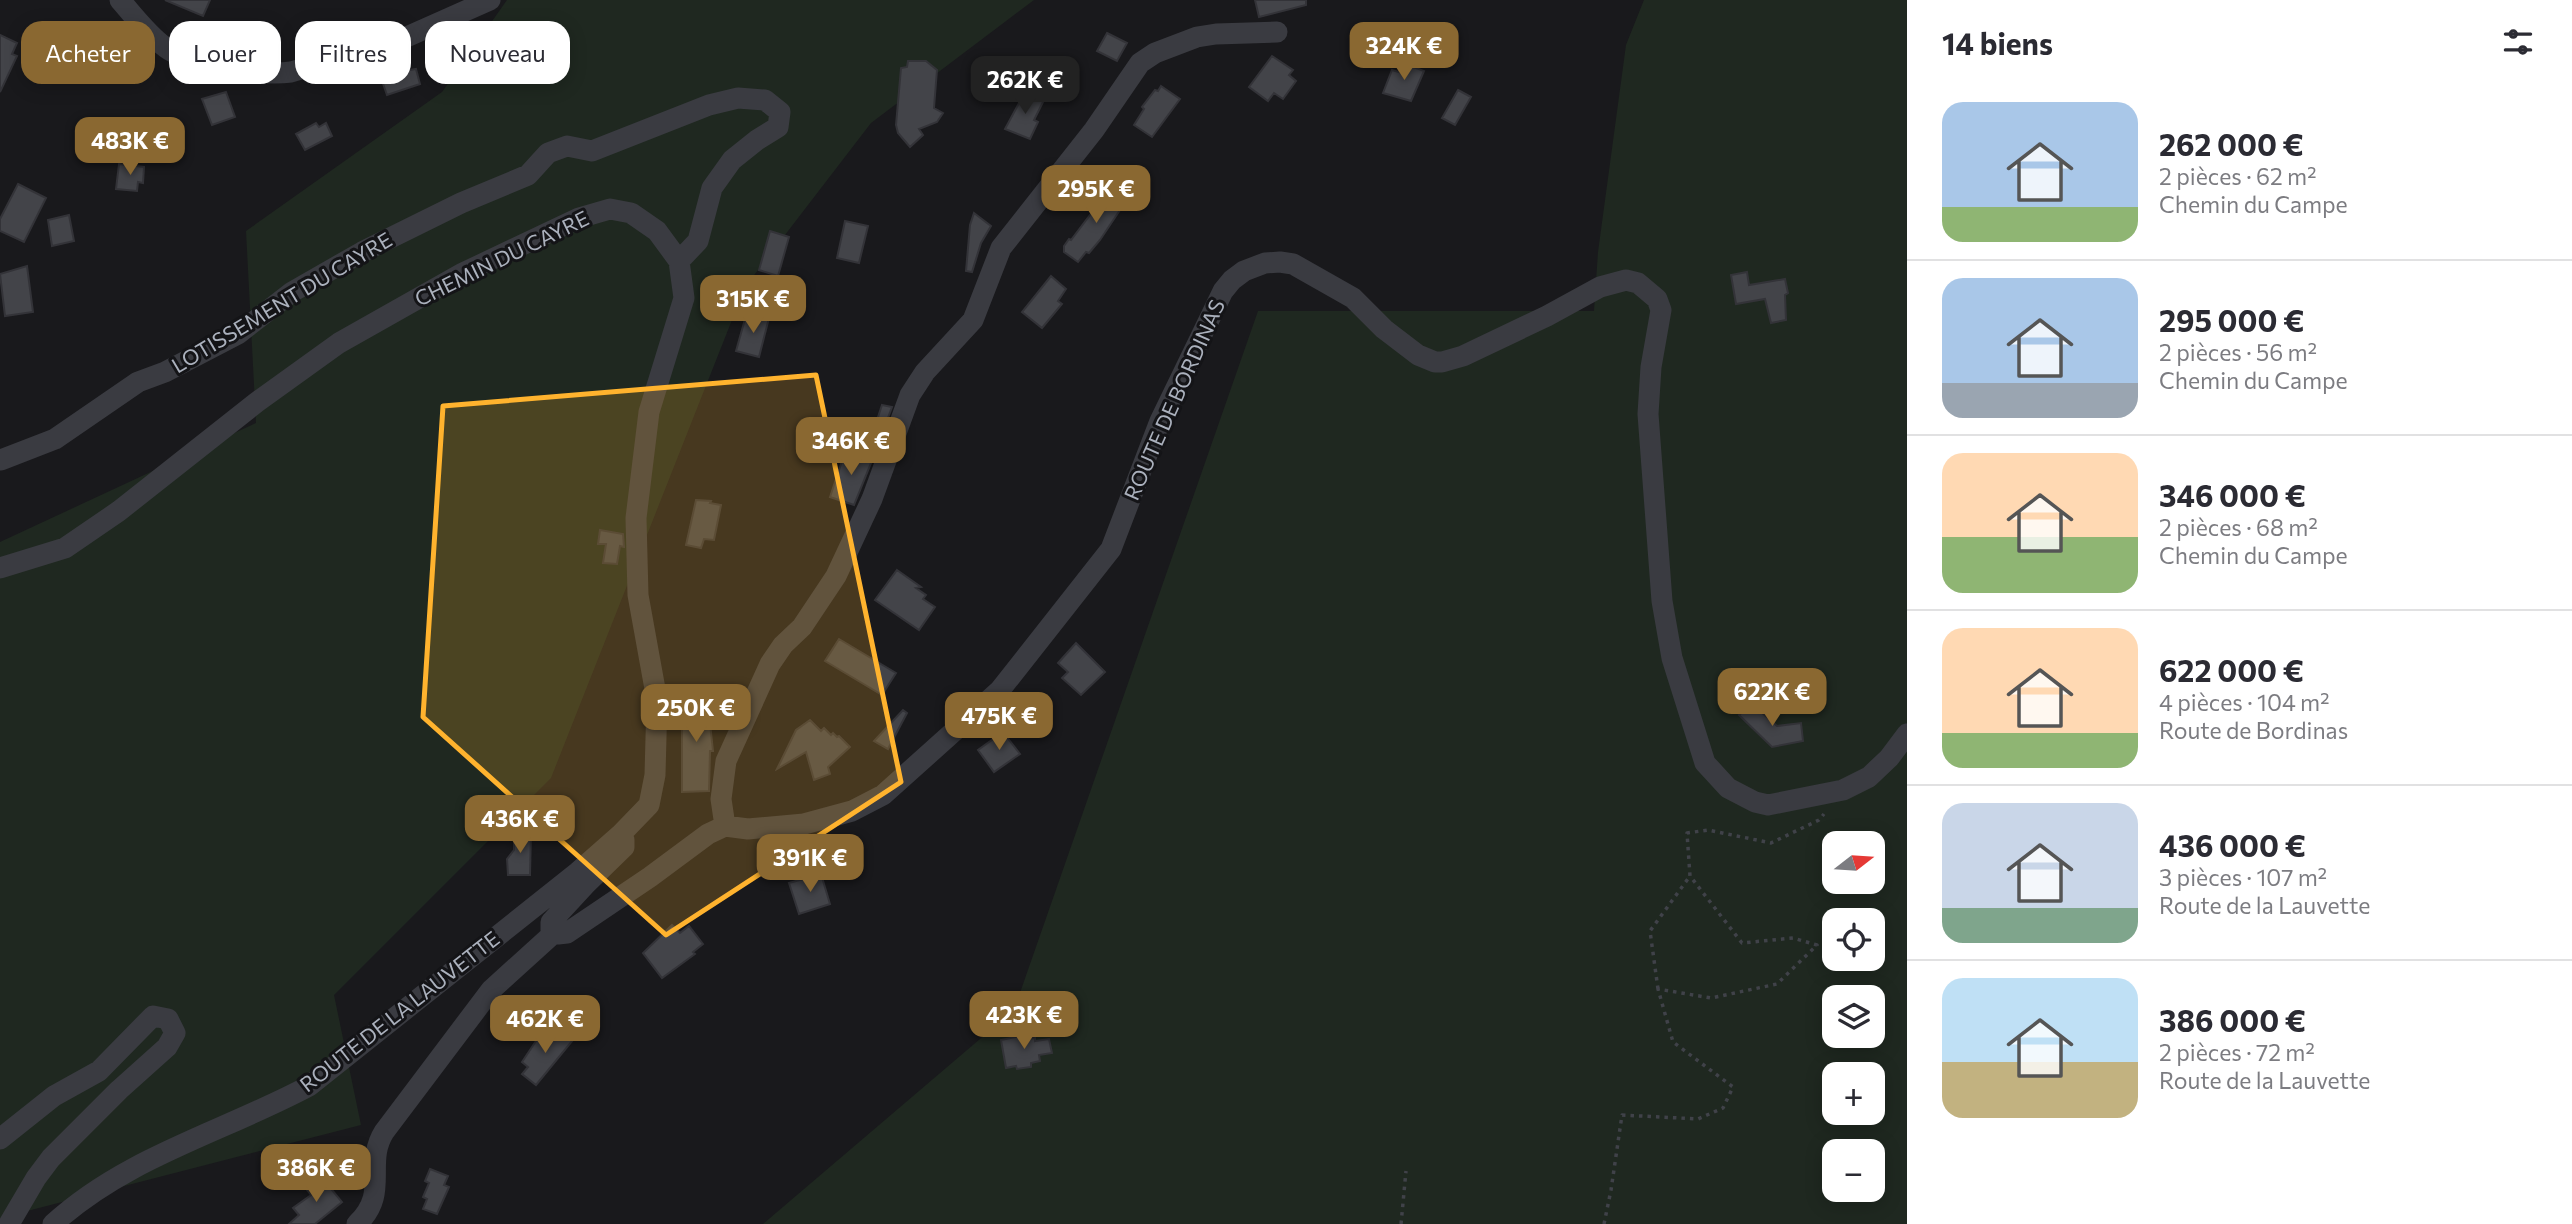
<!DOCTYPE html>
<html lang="fr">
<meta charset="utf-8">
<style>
body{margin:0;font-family:Commissioner,sans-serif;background:#f2f2f3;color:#2b2b33;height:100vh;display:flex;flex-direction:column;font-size:26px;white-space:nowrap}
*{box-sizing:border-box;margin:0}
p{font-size:23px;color:#7c7c81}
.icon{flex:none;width:38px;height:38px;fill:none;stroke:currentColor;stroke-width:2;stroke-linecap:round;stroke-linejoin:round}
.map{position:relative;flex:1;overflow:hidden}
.panel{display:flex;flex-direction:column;background:#fff;width:665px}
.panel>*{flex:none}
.banner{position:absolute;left:21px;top:21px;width:665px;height:63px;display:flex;gap:14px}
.needle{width:46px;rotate:73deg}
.fabs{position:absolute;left:1822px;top:831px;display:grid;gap:14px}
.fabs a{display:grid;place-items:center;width:63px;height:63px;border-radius:14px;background:#fff;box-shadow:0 4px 18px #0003;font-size:35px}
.price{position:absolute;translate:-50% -60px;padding:0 16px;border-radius:14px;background:#8a6831;color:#fff;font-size:23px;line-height:46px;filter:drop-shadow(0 2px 4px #0008)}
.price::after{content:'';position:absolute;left:50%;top:42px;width:21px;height:16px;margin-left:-10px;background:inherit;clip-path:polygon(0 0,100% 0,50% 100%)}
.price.on{background:#222;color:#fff}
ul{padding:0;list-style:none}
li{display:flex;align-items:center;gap:21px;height:175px;padding:0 35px}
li+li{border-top:2px solid #e1e1e2}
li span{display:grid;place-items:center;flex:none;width:196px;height:140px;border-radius:21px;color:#555}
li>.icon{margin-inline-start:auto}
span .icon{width:84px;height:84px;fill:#fffc;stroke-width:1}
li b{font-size:30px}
h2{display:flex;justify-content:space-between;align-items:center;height:84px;padding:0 35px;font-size:30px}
.tag{padding:0 24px;border-radius:21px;background:#fff;box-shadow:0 4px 18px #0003;font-size:24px;line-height:63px}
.tag.on{background:#8a6831;color:#fff}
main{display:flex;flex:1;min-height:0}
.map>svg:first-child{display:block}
.green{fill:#1f2820;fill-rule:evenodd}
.building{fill:#434449;stroke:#333338;stroke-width:2}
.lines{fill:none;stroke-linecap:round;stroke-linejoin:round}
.path{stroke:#404249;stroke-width:3.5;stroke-dasharray:3.5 5;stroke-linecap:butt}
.minor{stroke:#3a3b41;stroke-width:21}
.marked{fill:#ffb32e;fill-opacity:0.2;stroke:#ffb32e;stroke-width:5;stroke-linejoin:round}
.labels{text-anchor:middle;stroke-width:6;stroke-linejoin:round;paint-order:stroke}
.street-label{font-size:21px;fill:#abb1bd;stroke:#141417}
</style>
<main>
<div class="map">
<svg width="1907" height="1224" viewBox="0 0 1907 1224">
<rect width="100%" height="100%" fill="#19191c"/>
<path class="green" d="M507,0H1034L871,123L745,287L551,778L334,995L361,1125L0,1218V542L256,423L246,231L442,92Z
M1644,0H1907V1224H763L1014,1010L1258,311H1594L1598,252L1626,45ZM1834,844H1872V882H1834ZM1834,920H1872V959H1834ZM1834,998H1872V1036H1834ZM1834,1074H1872V1113H1834ZM1834,1152H1872V1190H1834Z"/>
<path class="building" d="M165,0H210L203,16Z
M1255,0H1306V5L1259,17Z
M1107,33L1127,43L1117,61L1097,51Z
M0,35L17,43L12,54L17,56L0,92Z
M133,51H149L148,68H133Z
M1272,56L1293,70L1289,75L1296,81L1283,99L1274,93L1268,101L1249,87Z
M908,61H926L937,70L934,108L943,113L937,122L919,129L923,135L910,147L898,133L896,125L901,68L907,67Z
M1403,63L1424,71L1411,101L1383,93L1392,70L1399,72Z
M400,68L404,71L416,69L420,84L387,95L380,75Z
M1161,86L1180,99L1152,137L1134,125L1144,109L1142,107L1155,90L1158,91Z
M1458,90L1471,97L1455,125L1442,118Z
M226,92L235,117L212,125L202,99Z
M1025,92L1044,100L1034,120L1038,122L1030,139L1005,129Z
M316,123L319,127L326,123L332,136L305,150L296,134Z
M119,164L144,167L143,183L138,182L137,191L116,189Z
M18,184L46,198L24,242L0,231V219Z
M1112,186L1128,198L1100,240L1089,253L1086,252L1078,262L1064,252V246L1069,239L1071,240Z
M974,213L991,226L981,243L972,272L966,271L970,225Z
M69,215L74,241L52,246L48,220Z
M845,221L868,226L859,263L837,258Z
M770,231L789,237L778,276L759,270Z
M27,266L33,312L5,316L0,274Z
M1747,272L1749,285L1785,279L1788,293L1785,295L1786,320L1771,323L1765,299L1736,304L1731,275Z
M1051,276L1066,289L1058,301L1062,304L1042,328L1022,312Z
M747,312L769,318L759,357L736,351Z
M882,405L892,407L886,423L877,420Z
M846,449L873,458L854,505L830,497Z
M696,500L711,501L710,503L721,505L714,540L704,539L701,548L686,545Z
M600,530L623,534L624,547L620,546L617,564L603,563L606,544H598Z
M897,570L921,587L916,588L926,595L923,599L935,607L919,630L875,600Z
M839,639L896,673L882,695L825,661Z
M1076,643L1105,672L1081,695L1062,678L1068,672L1058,663Z
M682,697L712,698L710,723L713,751H710L709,791L682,792Z
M1752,704L1777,726L1801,723L1803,741L1772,747L1739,715Z
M903,710L907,713L888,749L874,741Z
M810,720L821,731L824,728L831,735L833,733L837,737L839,736L850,747L828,767L830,774L814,780L806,752L777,769L796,730Z
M1003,732L1020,754L994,772L978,750Z
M514,832H531L530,875H508L507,859L514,850Z
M821,874L830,904L799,914L789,883Z
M672,925L680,933L689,926L703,944L693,952L695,954L662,978L643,953Z
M544,1029L553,1036L559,1030L573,1040L536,1085L522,1074L528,1067L522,1062Z
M1025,1035L1026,1039L1035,1038V1041L1049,1039L1052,1053L1039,1055L1040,1061L1031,1063V1067L1017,1069L1016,1066L1006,1068L1001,1040Z
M430,1169L448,1176L444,1185L449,1187L437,1214L423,1209L427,1199L423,1197L429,1183L425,1181Z
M323,1179L342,1202L315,1224H289L299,1215L293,1208L311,1195L303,1185Z"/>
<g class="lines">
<path class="path" d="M1658,989L1650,931L1690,876
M1401,1224L1406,1171
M1604,1224L1611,1190L1622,1115L1698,1119L1723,1108L1733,1087L1673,1042L1658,989L1711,998L1777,984L1817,945L1793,938L1742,943L1690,876L1687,833L1708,830L1771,843L1819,820L1824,814"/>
<path class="minor" d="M120,0C134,16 148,35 165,47C189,65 260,76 291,72L402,39L490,0
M1,460L55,439L138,382L165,372L238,334L292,292L362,252L461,203L528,175L548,153L567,146L592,151L709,105L738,98L765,100L780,112L778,127L757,140L732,160L712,188L698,241L679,261
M0,568L65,548L119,511L257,402L339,343L463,273L579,218L610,209L631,213L657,231L679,261L684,298L649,412L636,518L638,595L657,700L655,775L649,805L620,835L578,872L309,1086C223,1132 126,1157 53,1224
M725,826L721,799L726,761L770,664L783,645L802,627L836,576L872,499L910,395L925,372L973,320L1001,248L1094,130L1140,63L1155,53L1197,37L1216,34L1277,32
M620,835L624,840V847L587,883L551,922V930L558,934L567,933L650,877L708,834L725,826L748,829L804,824L852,811L883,795L1000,690L1111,549L1160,421L1223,291L1232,280L1244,271L1265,263L1280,262L1293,264L1353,298L1384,329L1418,355L1435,362H1442L1463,356L1547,316L1600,287L1626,280L1638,283L1657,299L1661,310L1651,367L1648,414L1662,601L1672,658L1705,763L1728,788L1755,802L1768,805L1843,790L1869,777L1889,758L1907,734
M0,1139L54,1096L99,1071L153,1016L168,1019L175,1033L167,1047L119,1090L51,1158L36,1178L9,1224
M357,1224C390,1193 364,1164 384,1132L491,990L555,932"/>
</g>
<path class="marked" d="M816,375L901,782L666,935L423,717L443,406Z"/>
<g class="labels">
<g class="street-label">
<text transform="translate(502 259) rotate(-26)" y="7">CHEMIN DU CAYRE</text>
<text transform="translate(282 303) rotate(-31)" y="7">LOTISSEMENT DU CAYRE</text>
<text transform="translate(1175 400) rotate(-66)" y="7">ROUTE DE BORDINAS</text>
<text transform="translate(400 1012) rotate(-38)" y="7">ROUTE DE LA LAUVETTE</text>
</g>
</g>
</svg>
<div class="fabs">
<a><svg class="needle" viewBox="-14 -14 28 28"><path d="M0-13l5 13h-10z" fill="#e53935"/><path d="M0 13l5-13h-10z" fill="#7c7c81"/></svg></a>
<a><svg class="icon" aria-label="locate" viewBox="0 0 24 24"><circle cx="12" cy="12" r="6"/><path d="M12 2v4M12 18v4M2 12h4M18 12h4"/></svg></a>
<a><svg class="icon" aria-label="layers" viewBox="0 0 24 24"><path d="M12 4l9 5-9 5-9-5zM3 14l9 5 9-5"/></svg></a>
<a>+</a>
<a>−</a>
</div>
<b class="price" style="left:1404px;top:82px">324K €</b>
<b class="price on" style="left:1025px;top:116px">262K €</b>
<b class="price" style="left:130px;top:177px">483K €</b>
<b class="price" style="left:1096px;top:225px">295K €</b>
<b class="price" style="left:753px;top:335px">315K €</b>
<b class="price" style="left:851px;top:477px">346K €</b>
<b class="price" style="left:1772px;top:728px">622K €</b>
<b class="price" style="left:696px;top:744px">250K €</b>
<b class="price" style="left:999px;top:752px">475K €</b>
<b class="price" style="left:520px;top:855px">436K €</b>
<b class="price" style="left:810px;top:894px">391K €</b>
<b class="price" style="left:1024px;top:1051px">423K €</b>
<b class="price" style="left:545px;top:1055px">462K €</b>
<b class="price" style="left:316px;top:1204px">386K €</b>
<div class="banner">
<a class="tag on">Acheter</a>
<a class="tag">Louer</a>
<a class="tag">Filtres</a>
<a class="tag">Nouveau</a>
</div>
</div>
<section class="panel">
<h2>14 biens<svg class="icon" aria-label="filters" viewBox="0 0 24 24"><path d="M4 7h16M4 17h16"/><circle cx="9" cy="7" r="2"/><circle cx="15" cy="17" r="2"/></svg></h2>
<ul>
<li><span style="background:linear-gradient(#a9c7e8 75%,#8fb573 0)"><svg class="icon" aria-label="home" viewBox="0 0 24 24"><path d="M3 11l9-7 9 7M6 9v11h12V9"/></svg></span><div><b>262 000 €</b><p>2 pièces · 62 m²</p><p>Chemin du Campe</p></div></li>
<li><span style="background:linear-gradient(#a9c7e8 75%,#9aa5b1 0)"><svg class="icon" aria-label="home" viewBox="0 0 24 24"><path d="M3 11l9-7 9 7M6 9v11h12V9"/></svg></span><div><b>295 000 €</b><p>2 pièces · 56 m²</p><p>Chemin du Campe</p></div></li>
<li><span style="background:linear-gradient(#ffd9b3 60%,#8fb573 0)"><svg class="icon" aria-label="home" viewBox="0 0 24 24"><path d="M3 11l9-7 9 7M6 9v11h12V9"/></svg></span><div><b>346 000 €</b><p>2 pièces · 68 m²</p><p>Chemin du Campe</p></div></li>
<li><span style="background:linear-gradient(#ffd9b3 75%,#8fb573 0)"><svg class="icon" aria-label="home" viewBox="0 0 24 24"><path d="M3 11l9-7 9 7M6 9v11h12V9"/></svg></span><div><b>622 000 €</b><p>4 pièces · 104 m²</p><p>Route de Bordinas</p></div></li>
<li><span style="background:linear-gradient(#c9d6e8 75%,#7fa58c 0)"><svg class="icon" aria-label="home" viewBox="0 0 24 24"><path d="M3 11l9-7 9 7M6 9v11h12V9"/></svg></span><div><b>436 000 €</b><p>3 pièces · 107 m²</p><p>Route de la Lauvette</p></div></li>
<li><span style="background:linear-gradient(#bfe0f5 60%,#c2b280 0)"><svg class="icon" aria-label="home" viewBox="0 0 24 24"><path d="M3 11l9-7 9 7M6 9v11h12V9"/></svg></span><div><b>386 000 €</b><p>2 pièces · 72 m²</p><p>Route de la Lauvette</p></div></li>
</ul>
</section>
</main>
